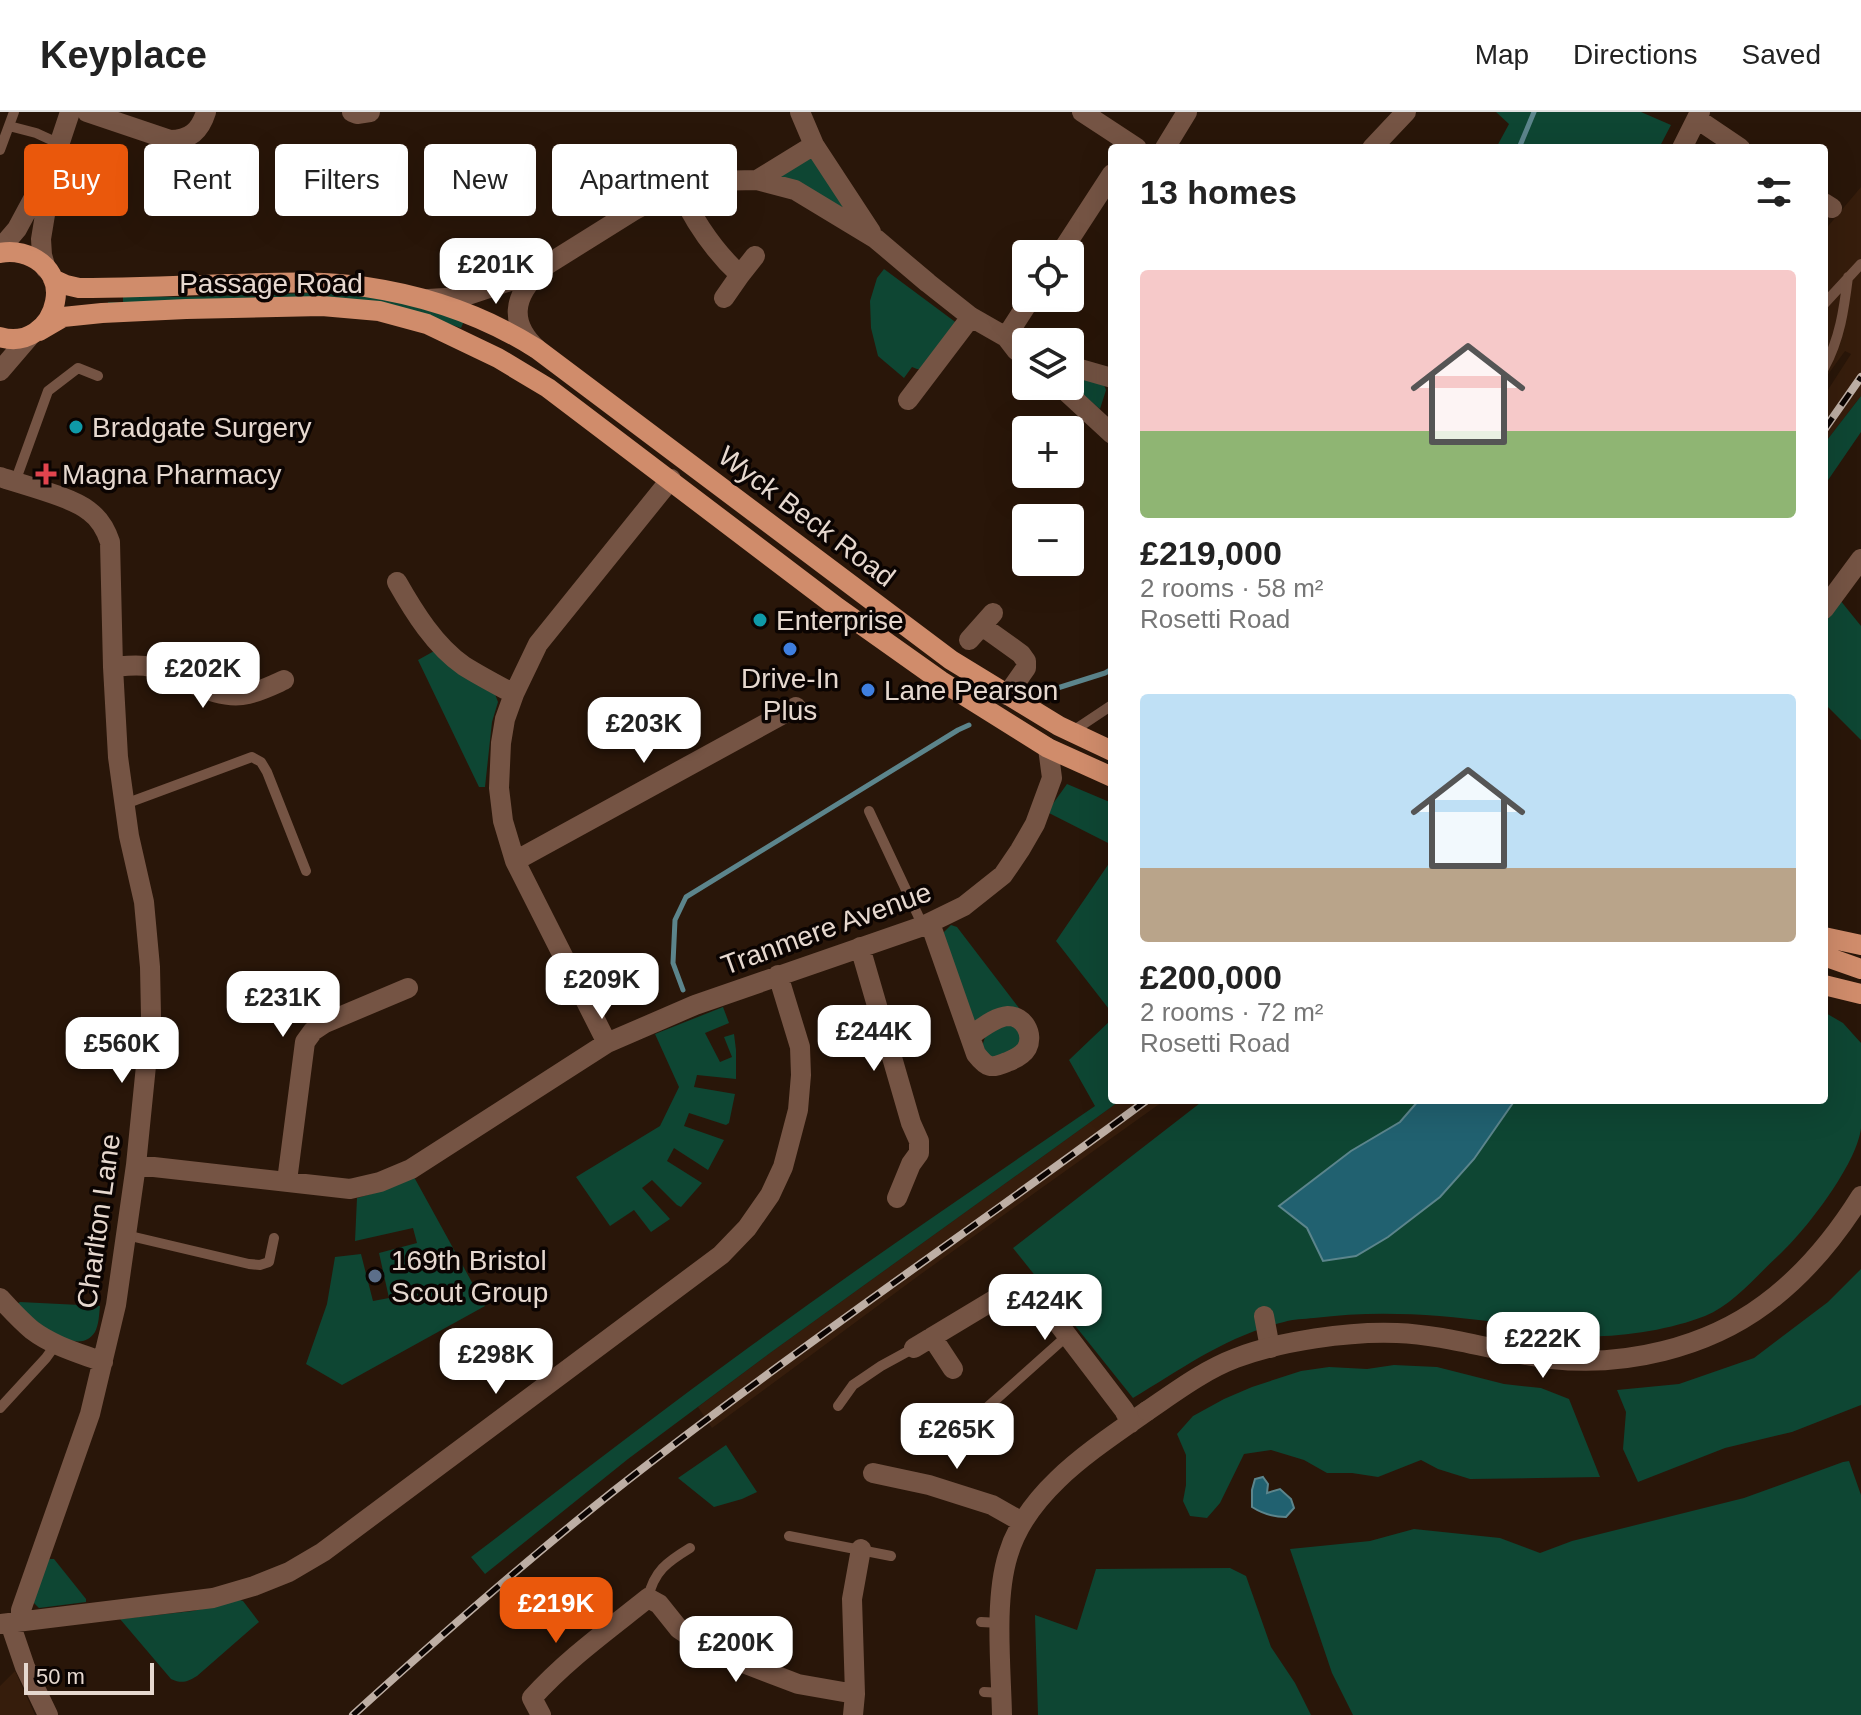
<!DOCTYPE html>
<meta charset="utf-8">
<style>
body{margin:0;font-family:Helvetica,sans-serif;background:#f6f6f6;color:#222;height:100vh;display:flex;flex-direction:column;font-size:30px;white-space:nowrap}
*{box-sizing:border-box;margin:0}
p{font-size:26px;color:#767676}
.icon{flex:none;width:44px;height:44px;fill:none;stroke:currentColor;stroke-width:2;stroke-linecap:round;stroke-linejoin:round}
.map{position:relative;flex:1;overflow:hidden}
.details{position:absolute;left:1108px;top:32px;width:720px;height:960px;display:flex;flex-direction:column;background:#fff;border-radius:8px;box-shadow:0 8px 32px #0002}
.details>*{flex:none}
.hud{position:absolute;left:24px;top:32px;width:760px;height:72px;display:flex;gap:16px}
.controls{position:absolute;left:1012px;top:128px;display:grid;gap:16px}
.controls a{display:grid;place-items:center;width:72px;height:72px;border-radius:8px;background:#fff;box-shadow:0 8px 32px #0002;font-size:40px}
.scale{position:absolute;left:24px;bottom:20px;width:130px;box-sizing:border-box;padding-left:8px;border:4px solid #e6d8cf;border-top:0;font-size:22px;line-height:28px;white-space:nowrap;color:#e6d8cf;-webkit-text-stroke:6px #0b0402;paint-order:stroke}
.price{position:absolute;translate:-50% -68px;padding:0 18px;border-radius:16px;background:#fff;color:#222;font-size:26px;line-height:52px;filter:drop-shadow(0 2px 4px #0008)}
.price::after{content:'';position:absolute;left:50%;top:48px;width:24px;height:18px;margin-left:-12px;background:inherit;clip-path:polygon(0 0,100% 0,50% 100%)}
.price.on{background:#ea580c;color:#fff}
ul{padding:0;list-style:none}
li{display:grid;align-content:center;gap:16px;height:424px;padding:0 32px}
li span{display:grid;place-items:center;height:248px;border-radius:8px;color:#555}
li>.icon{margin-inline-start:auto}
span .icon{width:144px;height:144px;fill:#fffc;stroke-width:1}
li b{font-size:34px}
h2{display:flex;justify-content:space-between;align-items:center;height:96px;padding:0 32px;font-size:34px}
.pill{padding:0 28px;border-radius:8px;background:#fff;box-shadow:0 8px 32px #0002;font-size:28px;line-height:72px}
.pill.on{background:#ea580c;color:#fff}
header{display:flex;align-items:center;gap:48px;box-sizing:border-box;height:112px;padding:0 40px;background:#fff;border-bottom:2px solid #e0e0e0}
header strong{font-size:38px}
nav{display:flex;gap:44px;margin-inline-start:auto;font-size:28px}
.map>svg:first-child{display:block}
.built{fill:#361d0c}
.green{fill:#0e4633}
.water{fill:#216170;stroke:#5c858c;stroke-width:2}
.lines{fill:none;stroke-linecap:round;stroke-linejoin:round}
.stream{stroke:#5c858c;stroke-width:5}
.service{stroke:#755444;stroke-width:10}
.minor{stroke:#755444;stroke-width:20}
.tertiary{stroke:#755444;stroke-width:20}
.primary{stroke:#d08c6b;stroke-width:20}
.rail-casing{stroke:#bdaea4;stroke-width:8}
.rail{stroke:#0b0402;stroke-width:5;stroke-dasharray:15;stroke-linecap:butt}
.culture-dot{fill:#0f9aa8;stroke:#0b0402;stroke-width:3}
.health-dot{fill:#e0444e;stroke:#0b0402;stroke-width:3}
.shop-dot{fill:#3f7fe0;stroke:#0b0402;stroke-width:3}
.service-dot{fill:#5c6f8a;stroke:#0b0402;stroke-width:3}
.labels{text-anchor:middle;stroke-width:7;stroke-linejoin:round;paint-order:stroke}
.street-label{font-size:28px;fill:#e6d8cf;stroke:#0b0402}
.poi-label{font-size:28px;fill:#e6d8cf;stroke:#0b0402;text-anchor:start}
</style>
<header>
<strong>Keyplace</strong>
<nav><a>Map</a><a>Directions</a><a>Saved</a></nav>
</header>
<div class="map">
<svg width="1861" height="1603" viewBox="0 0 1861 1603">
<rect width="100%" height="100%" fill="#291609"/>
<path class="built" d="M1861,75V284L1824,332V284L1851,242L1845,239L1824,268V119Z
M1121,988H1165L921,1162L712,1316L698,1295L770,1241Z
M15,1559L35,1603H0V1574Z"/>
<path class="green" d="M1496,0H1641L1671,13L1659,36H1496L1509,12Z
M810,44L849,102L779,64Z
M884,157L958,212L925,257H917L912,255L904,266L878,244L871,216L870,189L877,166Z
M309,181L342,182L395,189L464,209L461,216L420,202L108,193V190H123V184L183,185Z
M1070,260L1104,273L1106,278L1100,297L1070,272Z
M1861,284V320L1824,374V332Z
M1840,488L1861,514V628L1824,591V509Z
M436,538L495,582L498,590L492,610L485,675H479L418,548Z
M1067,672L1112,691V733L1047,700Z
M1112,747V901L1056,829Z
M951,813L957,815L1019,896L973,910L943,821Z
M723,895L729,911L705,921L720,950L732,945L724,925L734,922L736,938V967L697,963L694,975L735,982L729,1011L726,1013L689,1001L684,1014L724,1028L708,1058L674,1036L667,1049L702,1071L681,1095L677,1093L652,1068L642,1076L670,1107L651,1120L634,1098L610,1114L576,1065L660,1014L679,975L655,922Z
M1824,900L1843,911L1861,931C1861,959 1861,990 1861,1016C1857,1052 1806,1118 1780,1142C1757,1163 1734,1192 1705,1204C1664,1220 1605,1228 1561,1223C1539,1220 1517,1214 1495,1210C1435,1202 1375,1198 1314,1206C1304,1207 1293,1207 1284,1210C1228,1223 1181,1257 1133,1286L1013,1136L1204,988H1824Z
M1112,907V988H1121L770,1241L628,1347L485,1462L471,1445C564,1374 657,1302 752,1233C864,1151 980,1073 1095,994L1069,948Z
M1006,912L1016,914L1023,924L1019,934L997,945H988L982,935L985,925Z
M414,1065L485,1194L342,1273L306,1252L327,1192L335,1145L361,1142L373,1189L389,1186L379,1141L417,1131L413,1116L355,1129L357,1086L385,1078Z
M1861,1157V1293L1792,1320L1725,1336L1638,1370L1623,1337L1626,1300L1617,1278L1679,1272L1754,1246L1828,1190Z
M20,1190L100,1194C99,1203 99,1212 95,1220C77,1248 32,1206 17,1192Z
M1394,1253L1437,1255L1504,1272L1541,1276L1569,1287L1600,1365L1470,1367L1438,1357L1421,1348L1378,1365L1352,1361H1327L1304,1348L1271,1338L1244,1342L1220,1391L1207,1406L1190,1404L1183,1389L1186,1373V1343L1177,1322L1193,1304L1224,1287L1252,1275L1301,1259L1329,1255L1367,1257Z
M726,1333L757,1380L742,1387L714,1395L678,1366Z
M1849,1349L1861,1383V1603H1353L1332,1561L1290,1437L1370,1429L1414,1417L1500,1426L1540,1441L1572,1429L1744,1386L1843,1350Z
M50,1447H54L86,1487V1490L39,1496L33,1490L45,1450Z
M1230,1456L1246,1464L1271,1535L1295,1571L1311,1603H1038L1035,1503L1077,1518L1096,1457Z
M240,1488L243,1489L259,1510L197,1564C187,1570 182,1572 171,1567L120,1507L193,1499Z"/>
<path class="water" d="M1419,988H1515L1474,1047L1440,1085L1388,1125L1356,1144L1323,1149L1307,1116L1279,1094L1351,1039L1400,1010Z
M1263,1365L1268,1372L1267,1381L1280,1377L1291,1387L1294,1396L1286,1405C1273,1405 1263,1402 1252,1395V1378L1255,1367Z"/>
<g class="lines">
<path class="stream" d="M1519,36L1534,0
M1048,579L1105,561L1112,557
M683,878L673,851L675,808L686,785L958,618L969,613"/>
<path class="service" d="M9,14L36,21L60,32
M170,28L179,73
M0,38L14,0
M170,74L200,68
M1824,192L1861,152
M1824,256C1840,227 1844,197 1848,165
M15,370L48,279L78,256L98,264
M1073,619L1112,593
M125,692L252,645L261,650L267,660L306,759
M869,699L923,814
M126,1123L249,1152L260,1153L269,1150L274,1126
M838,1294L853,1273L881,1254L914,1236
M0,1296L46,1246L56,1232
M973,1308L1068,1223
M789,1424L891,1444
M648,1486C654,1459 667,1450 690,1436
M981,1510L1000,1511
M984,1580L1002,1581"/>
<path class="minor" d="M87,0L170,28C190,28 200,19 206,0
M352,0L357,2L370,0
M800,0L814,33L871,120
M1082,0L1137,36
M1697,7L1740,36
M1165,36L1187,0
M1372,36L1406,0
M1682,36L1700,0
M757,68L814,33
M679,77C694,109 714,139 740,163L724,186
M1824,91L1832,96
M1060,142L1112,62
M740,163L755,144
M428,187L462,185L516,167L545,154L633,99L663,83L689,73L709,69L757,68L795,78L876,127L928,171L971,205L1006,225L1016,238L1026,246
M1006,225L1031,186
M537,237C509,211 513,185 539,160
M1070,254L1112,266
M1060,274L1112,322
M908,288L971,205
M0,365C23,373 72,385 89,399C100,407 106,418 110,430L113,555L118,645L129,724L144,790L150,855L151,904L136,1053L116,1193L90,1302L21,1498V1510
M397,470C414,500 435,534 464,554C480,564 497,573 514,582
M1824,497L1861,447
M982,514L1021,542L1026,549V556L1007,583
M969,528L993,501
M113,555C125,554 139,552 151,555C181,563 216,590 248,582C261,579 273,573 284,568
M515,749L796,595
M930,811L976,942C987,956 991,957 1007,950C1015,947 1023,943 1027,936C1034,922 1024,904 1008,904C994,905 981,917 970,924
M860,835L911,1011L919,1029V1041L911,1052L897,1086
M607,931L515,749L503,709L499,676L501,631L505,607L514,582L538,532L671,367
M136,1053L350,1077L380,1070L411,1057L607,931L695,893L923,814L964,794L1003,763L1020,738L1035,712L1052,666L1048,636
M287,1069L305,930L313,919L325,911L408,876
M0,1186C10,1197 20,1208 32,1218C53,1234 79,1241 103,1250
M1264,1204L1270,1236
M932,1225L953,1257
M914,1236L1017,1174L1026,1173L1031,1176L1124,1298L1131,1311
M873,1361L929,1373L992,1393L1022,1410
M10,1511L25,1555L48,1603
M0,1512L213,1486L254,1474L289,1460L323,1440L721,1143L747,1116L770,1083L783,1055L798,998L801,963L800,935L778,863
M541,1603L532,1586C566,1548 608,1518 648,1486L659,1492L679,1517L712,1539L798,1572L855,1582
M853,1603L855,1582L852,1487L861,1437
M1002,1603C1001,1555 994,1488 1008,1443C1027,1378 1095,1336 1147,1299"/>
<path class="tertiary" d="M0,137L17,117L46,63
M46,157L42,143L41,127L54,48L70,0
M0,259L30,224
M1147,1299C1175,1280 1204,1258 1236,1246C1280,1229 1350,1219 1397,1221C1449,1223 1500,1241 1552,1247C1624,1255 1706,1236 1765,1192C1803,1164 1836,1124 1861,1084"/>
<path class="primary" d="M0,141C29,135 62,157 55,190C50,216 26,233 0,225
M53,167L66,173L79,176C128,176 177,174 226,172C273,171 320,168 366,175C427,184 485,204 537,237L951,548L1059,614L1112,639
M39,219L63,205L102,201L186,197L322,194L379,199L427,212L498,246L548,276L838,496L941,569L1048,636L1112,665
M1824,825L1861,833
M1824,844L1861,857
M1824,873L1861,882"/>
<defs>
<path id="rail" d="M1824,318L1861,265
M353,1603C438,1526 524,1450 615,1378C788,1242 970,1119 1147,988"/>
</defs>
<use href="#rail" class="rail-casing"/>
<use href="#rail" class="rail"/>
</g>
<g class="culture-dot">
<circle cx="76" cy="315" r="8"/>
<circle cx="760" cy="508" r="8"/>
</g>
<path class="health-dot" d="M42 350h8v8h8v8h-8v8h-8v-8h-8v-8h8z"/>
<g class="shop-dot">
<circle cx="790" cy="537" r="8"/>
<circle cx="868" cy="578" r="8"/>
</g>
<circle class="service-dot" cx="375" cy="1164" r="8"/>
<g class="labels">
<g class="street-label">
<text x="271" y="181">Passage Road</text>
<text transform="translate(807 404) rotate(37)" y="10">Wyck Beck Road</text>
<text transform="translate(826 816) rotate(-20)" y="10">Tranmere Avenue</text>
<text transform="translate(98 1109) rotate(-82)" y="10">Charlton Lane</text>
</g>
<g class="poi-label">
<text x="92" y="325">Bradgate Surgery</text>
<text x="62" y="372">Magna Pharmacy</text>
<text x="776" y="518">Enterprise</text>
<text x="790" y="576" text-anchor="middle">Drive-In<tspan x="790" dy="32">Plus</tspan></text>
<text x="884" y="588">Lane Pearson</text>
<text x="391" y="1158">169th Bristol<tspan x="391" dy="32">Scout Group</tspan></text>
</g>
</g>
</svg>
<div class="controls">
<a><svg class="icon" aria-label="locate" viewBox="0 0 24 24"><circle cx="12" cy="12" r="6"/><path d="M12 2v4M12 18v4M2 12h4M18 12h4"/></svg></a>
<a><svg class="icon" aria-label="layers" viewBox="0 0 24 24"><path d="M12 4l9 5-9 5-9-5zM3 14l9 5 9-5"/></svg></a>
<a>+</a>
<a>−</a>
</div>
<div class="scale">50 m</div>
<b class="price" style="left:496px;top:194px">£201K</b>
<b class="price" style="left:203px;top:598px">£202K</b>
<b class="price" style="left:644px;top:653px">£203K</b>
<b class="price" style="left:602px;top:909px">£209K</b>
<b class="price" style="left:283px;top:927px">£231K</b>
<b class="price" style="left:874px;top:961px">£244K</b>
<b class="price" style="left:122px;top:973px">£560K</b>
<b class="price" style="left:1045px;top:1230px">£424K</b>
<b class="price" style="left:1543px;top:1268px">£222K</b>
<b class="price" style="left:496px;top:1284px">£298K</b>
<b class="price" style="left:957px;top:1359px">£265K</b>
<b class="price on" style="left:556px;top:1533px">£219K</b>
<b class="price" style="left:736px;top:1572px">£200K</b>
<div class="hud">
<a class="pill on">Buy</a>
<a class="pill">Rent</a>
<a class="pill">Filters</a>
<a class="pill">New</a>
<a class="pill">Apartment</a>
</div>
<section class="details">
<h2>13 homes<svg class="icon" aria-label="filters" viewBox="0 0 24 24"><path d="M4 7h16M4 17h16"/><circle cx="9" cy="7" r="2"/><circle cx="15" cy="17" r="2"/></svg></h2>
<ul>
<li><span style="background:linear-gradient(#f6c9c9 65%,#8fb573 0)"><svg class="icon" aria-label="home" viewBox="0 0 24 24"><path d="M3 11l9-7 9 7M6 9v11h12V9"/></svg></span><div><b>£219,000</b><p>2 rooms · 58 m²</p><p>Rosetti Road</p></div></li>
<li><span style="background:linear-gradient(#bfe0f5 70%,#b9a48a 0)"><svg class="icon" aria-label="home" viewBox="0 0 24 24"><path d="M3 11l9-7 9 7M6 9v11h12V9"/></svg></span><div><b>£200,000</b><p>2 rooms · 72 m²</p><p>Rosetti Road</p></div></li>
</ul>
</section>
</div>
